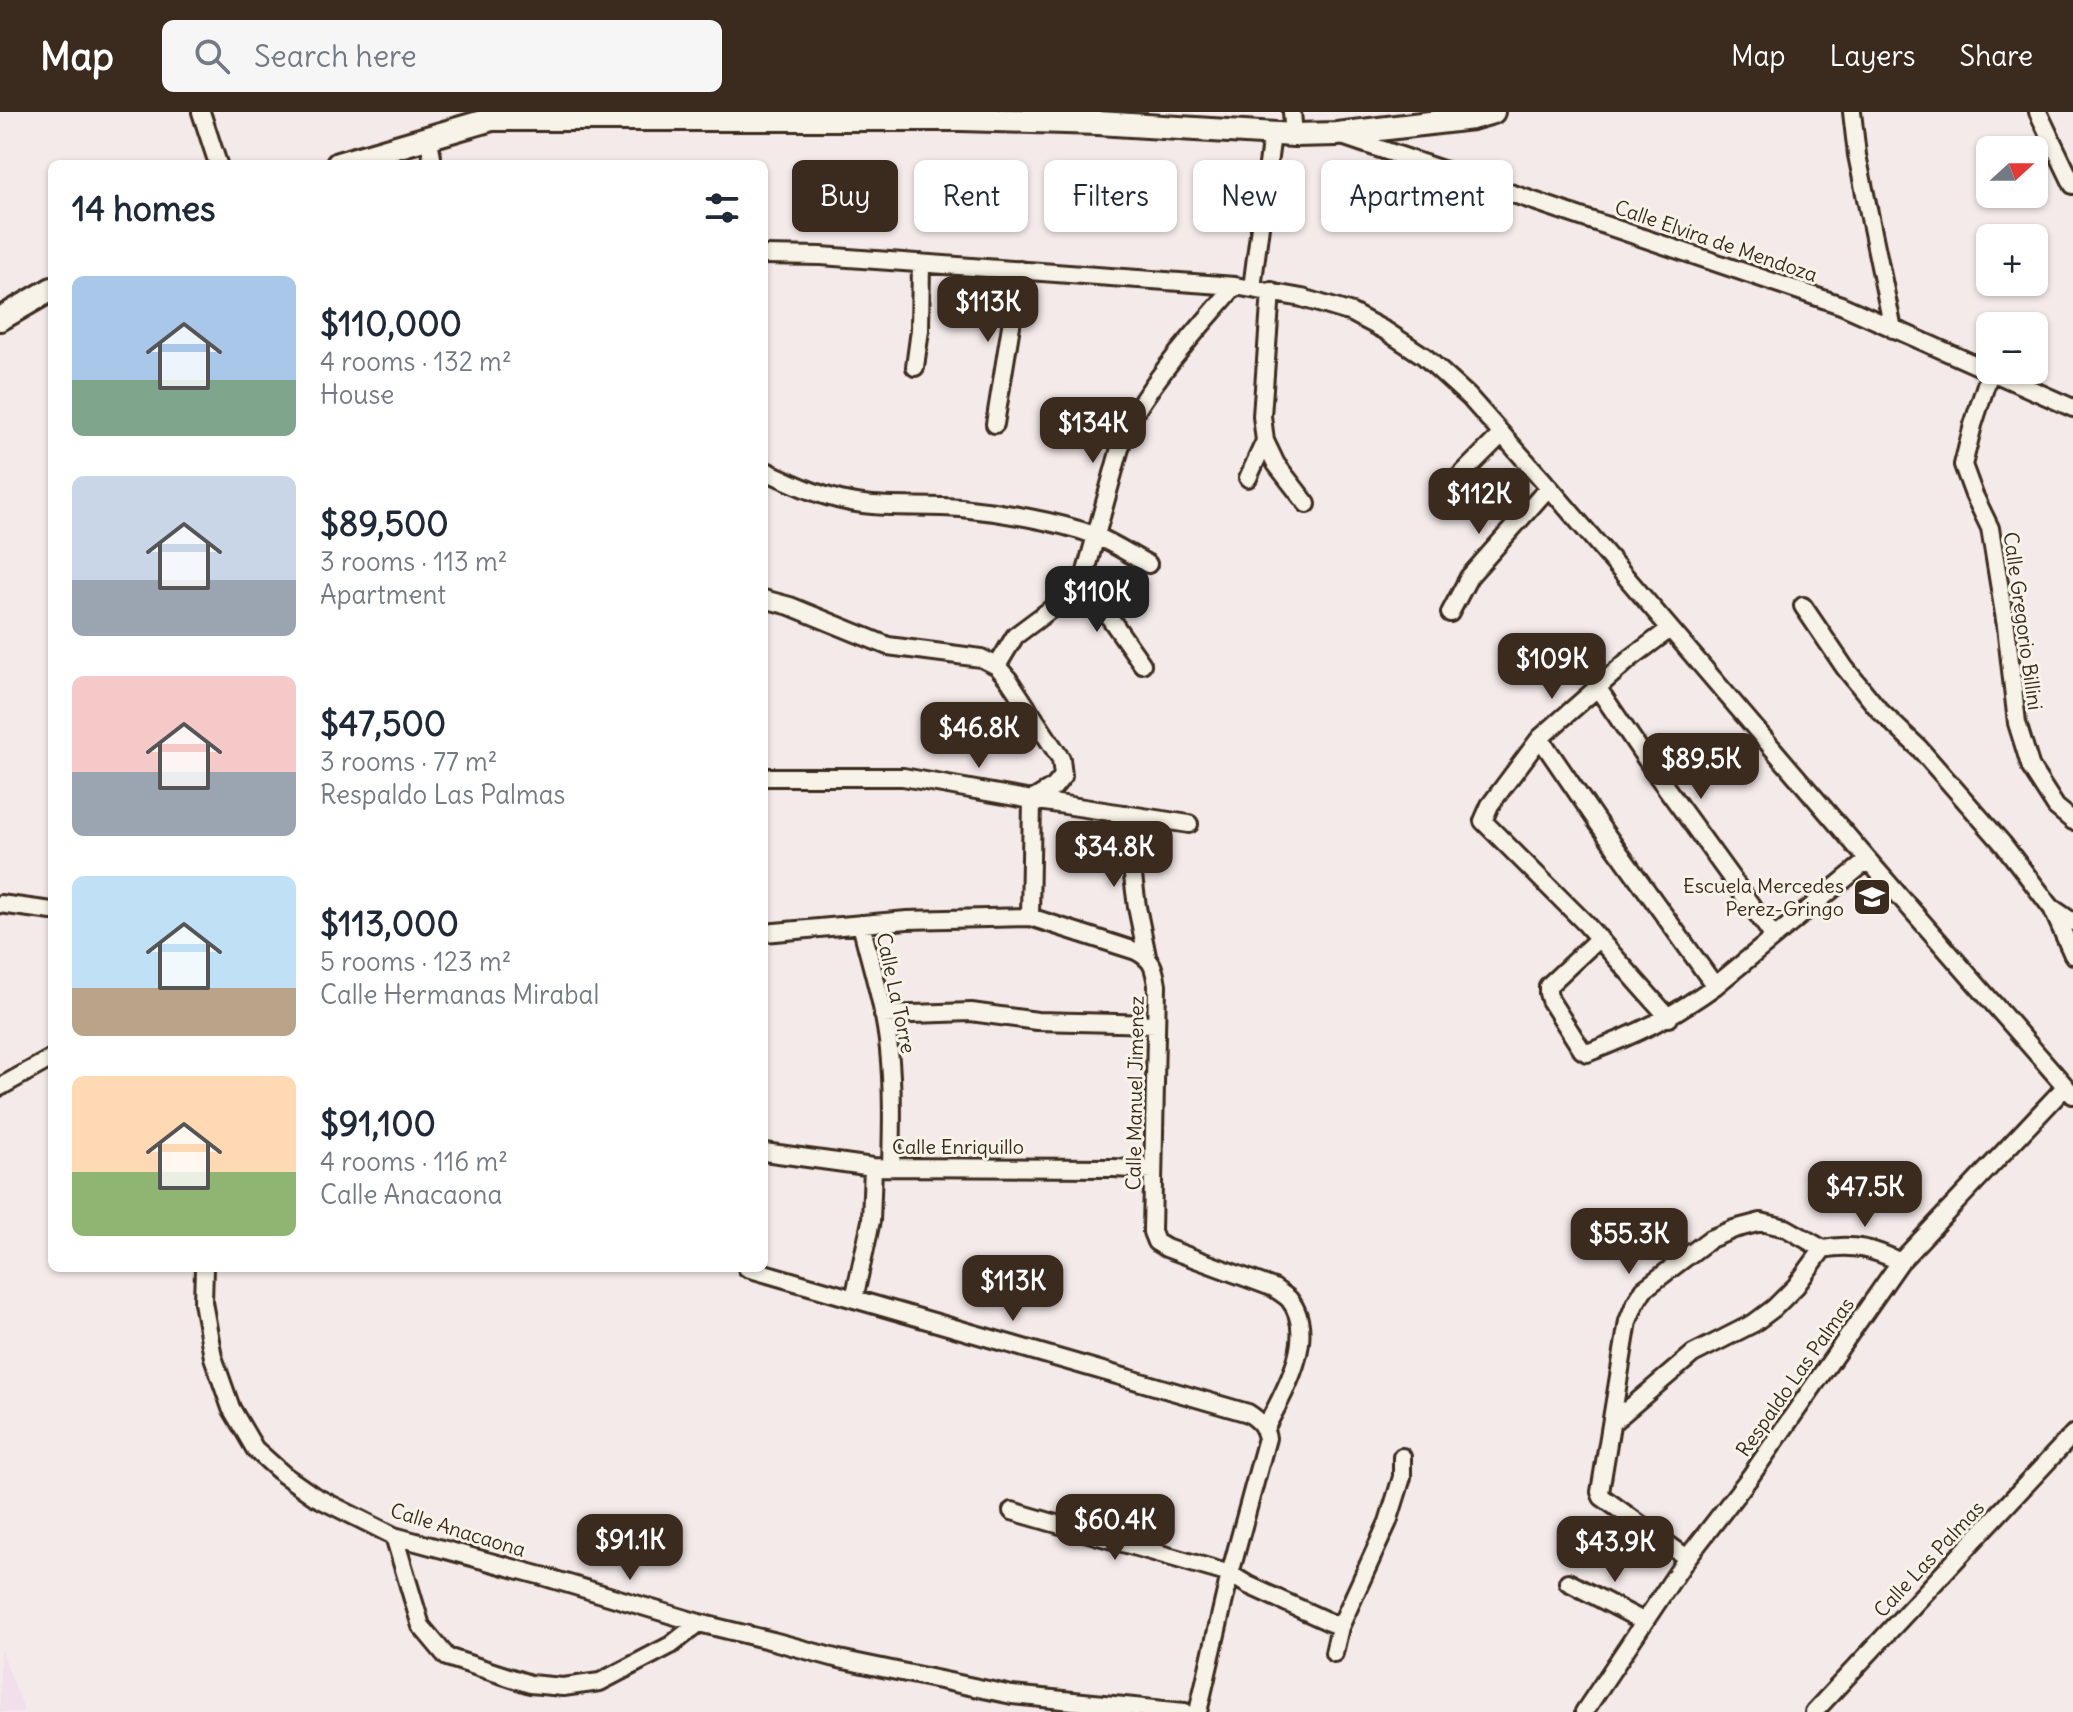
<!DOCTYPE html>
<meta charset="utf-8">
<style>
body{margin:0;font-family:Delius,sans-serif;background:#f6f6f7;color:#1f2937;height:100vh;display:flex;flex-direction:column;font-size:30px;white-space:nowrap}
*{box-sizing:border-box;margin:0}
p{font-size:26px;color:#747a83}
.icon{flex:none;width:44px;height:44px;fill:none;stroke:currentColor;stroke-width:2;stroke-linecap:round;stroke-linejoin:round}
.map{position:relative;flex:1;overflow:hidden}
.sheet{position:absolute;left:48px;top:48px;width:720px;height:1112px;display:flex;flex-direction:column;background:#fff;border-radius:12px;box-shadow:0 2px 6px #0004}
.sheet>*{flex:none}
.guide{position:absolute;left:792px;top:48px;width:760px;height:72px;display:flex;gap:16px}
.needle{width:52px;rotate:69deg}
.fabs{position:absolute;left:1976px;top:24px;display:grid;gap:16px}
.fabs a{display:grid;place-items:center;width:72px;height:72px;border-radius:12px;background:#fff;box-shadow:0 2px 6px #0004;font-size:40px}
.price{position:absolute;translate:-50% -68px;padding:0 18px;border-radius:16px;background:#3b2a1e;color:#fff;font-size:26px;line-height:52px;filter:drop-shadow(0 2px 4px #0008)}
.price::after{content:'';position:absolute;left:50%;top:48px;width:24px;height:18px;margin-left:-12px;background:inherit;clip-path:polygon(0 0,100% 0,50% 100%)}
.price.current{background:#222;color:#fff}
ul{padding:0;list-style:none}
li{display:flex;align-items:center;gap:24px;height:200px;padding:0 24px}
li span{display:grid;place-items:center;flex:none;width:224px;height:160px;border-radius:12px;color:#555}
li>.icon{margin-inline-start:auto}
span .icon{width:96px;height:96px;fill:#fffc;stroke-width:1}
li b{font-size:34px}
h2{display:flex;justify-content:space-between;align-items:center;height:96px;padding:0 24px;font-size:34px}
.pill{padding:0 28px;border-radius:12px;background:#fff;box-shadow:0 2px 6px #0004;font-size:28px;line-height:72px}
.pill.current{background:#3b2a1e;color:#fff}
header{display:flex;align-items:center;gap:48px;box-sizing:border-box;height:112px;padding:0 40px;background:#3b2a1e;color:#fff}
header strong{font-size:38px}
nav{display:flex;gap:44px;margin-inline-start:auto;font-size:28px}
.search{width:560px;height:72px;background:#f6f6f7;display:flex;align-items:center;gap:20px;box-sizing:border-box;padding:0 28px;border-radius:12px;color:#747a83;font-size:30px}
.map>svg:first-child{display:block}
.built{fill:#f1dfec}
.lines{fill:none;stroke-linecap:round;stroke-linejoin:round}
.minor-casing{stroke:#3b2a1e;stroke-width:22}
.secondary-casing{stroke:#3b2a1e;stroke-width:28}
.minor{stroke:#f7f3e8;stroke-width:16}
.secondary{stroke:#f7f3e8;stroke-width:22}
.labels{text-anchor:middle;stroke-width:6;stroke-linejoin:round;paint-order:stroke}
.street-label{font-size:20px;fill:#3b2a1e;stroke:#f7f3e8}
.poi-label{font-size:20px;fill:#3b2a1e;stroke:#f7f3e8;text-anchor:end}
</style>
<header>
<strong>Map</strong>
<div class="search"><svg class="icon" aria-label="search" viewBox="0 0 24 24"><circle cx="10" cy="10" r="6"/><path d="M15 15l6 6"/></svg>Search here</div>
<nav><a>Map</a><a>Layers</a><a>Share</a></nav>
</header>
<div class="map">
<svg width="2073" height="1600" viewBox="0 0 2073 1600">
<rect width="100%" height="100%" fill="#f4eaea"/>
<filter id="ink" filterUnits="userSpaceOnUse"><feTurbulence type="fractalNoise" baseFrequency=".0125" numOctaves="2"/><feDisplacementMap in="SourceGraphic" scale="16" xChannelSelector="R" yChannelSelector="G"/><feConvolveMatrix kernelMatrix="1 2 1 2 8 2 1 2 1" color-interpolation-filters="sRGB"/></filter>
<g filter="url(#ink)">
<path class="built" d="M0,1537L22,1592L23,1600H0Z"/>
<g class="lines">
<defs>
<path id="minor" d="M201,0L218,52
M1292,0L1294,23
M1852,0L1857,43L1893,217
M2038,0L2073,73
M1342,24L1841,193L2073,296
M429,27L433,52
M764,143L821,144L1235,174L1302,186L1352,201L1386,219L1424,244L1469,285L1549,375L1868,748L2073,983
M1252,176L1272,22
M1271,179L1262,304L1265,329L1276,352L1307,392
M915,255L920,218L921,151
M1990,260L1973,313L1963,353L1974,383L1990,416L2006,514L2017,611L2031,656L2056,695L2073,709
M995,312L1020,158
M764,358C795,373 828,388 863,392C895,396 929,393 961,396C1002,400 1056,409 1094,423C1113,431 1131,443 1148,452
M1248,366L1265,329
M1452,372L1502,322
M1084,469L1142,552
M764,487L790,494L888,534L981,546L997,554L1009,568L1061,647L1063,664L1054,675L1032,688L1030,805
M1803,494L1845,556L1879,598L1919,636L2003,732L2051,795L2073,810
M1450,501L1469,465L1549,375
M997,554L1015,524L1082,474L1125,318C1154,264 1196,220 1235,174
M1597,575L1659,666L1774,825
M1540,626L1598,711L1715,874
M764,665H903L1032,688L1189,712
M1125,702L1137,795L1147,844
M0,792L52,799
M2052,796L2073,843
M861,812C871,853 885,896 889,938C893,977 892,1016 891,1055
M764,821L907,808L1030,805L1136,839C1153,848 1154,855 1157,873L1152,1120L1156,1130L1166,1136L1274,1176C1278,1179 1285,1183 1289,1187C1319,1224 1283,1282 1265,1317
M1599,826L1548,874V881L1550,888L1582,938L1587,941C1637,922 1672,905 1715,874L1868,748
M883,903L971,900L1037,909L1156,912
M1669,906L1585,811L1483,709L1490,693L1540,626L1631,546L1670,517
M0,975L52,946
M764,1040L873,1055L1113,1056L1153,1058
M204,1156L203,1190L213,1245L231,1296L255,1337L284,1363L314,1384L394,1424L542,1464L699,1511L773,1529L839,1547L1012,1583L1185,1600
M747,1156L1248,1301C1259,1308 1264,1313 1267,1326L1230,1462L1198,1600
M854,1187L871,1109L873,1055
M1612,1311L1693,1242L1754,1211L1774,1196L1796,1174L1823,1137C1851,1131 1875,1137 1900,1150
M1012,1399L1230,1462L1248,1473L1340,1515
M394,1424L421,1514L447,1545L530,1572L563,1575L600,1570L671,1533L699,1511
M1687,1446L1602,1385L1600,1380L1628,1209L1635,1192L1644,1177L1710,1127L1734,1117L1761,1110L1786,1116L1823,1137
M1568,1470L1643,1509
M1334,1541L1340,1515L1388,1410L1402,1365V1345
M1584,1600L1687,1446L1750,1365L1900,1150L2065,975
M1814,1600L2073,1322"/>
<path id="secondary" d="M338,52L492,7H961L1098,11L1294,23L1337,22L1472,6L1493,0
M0,207L52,177"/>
</defs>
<use href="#minor" class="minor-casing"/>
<use href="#secondary" class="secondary-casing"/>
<use href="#minor" class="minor"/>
<use href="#secondary" class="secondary"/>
</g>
</g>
<defs>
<symbol id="school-square" viewBox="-11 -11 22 22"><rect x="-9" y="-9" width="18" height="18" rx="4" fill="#3b2a1e" stroke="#f7f3e8"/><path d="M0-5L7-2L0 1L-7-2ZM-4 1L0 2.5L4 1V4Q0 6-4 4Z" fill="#fff"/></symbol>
</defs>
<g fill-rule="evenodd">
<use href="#school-square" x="1850" y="763" width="44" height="44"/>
</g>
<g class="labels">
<g class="street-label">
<text transform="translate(1716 129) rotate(19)" y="7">Calle Elvira de Mendoza</text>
<text transform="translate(2023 509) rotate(82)" y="7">Calle Gregorio Billini</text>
<text transform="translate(896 881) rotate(78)" y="7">Calle La Torre</text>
<text transform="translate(1135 981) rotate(-89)" y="7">Calle Manuel Jimenez</text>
<text x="958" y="1042">Calle Enriquillo</text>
<text transform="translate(1795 1265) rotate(-55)" y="7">Respaldo Las Palmas</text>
<text transform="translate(458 1418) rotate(17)" y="7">Calle Anacaona</text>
<text transform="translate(1929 1447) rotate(-47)" y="7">Calle Las Palmas</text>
</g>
<g class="poi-label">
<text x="1844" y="781">Escuela Mercedes<tspan x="1844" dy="23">Perez-Gringo</tspan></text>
</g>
</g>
</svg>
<div class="fabs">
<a><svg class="needle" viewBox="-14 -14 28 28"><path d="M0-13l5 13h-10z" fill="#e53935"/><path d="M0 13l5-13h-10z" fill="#747a83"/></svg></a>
<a>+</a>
<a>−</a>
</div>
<b class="price" style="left:988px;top:232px">$113K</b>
<b class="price" style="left:1093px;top:353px">$134K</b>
<b class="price" style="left:1479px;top:424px">$112K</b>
<b class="price current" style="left:1097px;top:522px">$110K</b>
<b class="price" style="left:1552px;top:589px">$109K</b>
<b class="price" style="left:979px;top:658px">$46.8K</b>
<b class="price" style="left:1701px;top:689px">$89.5K</b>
<b class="price" style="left:1114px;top:777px">$34.8K</b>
<b class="price" style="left:1865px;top:1117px">$47.5K</b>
<b class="price" style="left:1629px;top:1164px">$55.3K</b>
<b class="price" style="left:1013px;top:1211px">$113K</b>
<b class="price" style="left:1115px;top:1450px">$60.4K</b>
<b class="price" style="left:630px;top:1470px">$91.1K</b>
<b class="price" style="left:1615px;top:1472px">$43.9K</b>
<div class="guide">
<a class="pill current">Buy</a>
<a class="pill">Rent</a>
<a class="pill">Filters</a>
<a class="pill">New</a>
<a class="pill">Apartment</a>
</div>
<section class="sheet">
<h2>14 homes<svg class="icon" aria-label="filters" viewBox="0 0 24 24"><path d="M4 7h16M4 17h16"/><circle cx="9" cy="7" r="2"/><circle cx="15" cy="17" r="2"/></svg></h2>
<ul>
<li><span style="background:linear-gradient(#a9c7e8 65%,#7fa58c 0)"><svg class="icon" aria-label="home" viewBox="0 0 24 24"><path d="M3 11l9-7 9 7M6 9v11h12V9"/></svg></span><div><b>$110,000</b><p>4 rooms · 132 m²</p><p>House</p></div></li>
<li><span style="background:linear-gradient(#c9d6e8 65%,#9aa5b1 0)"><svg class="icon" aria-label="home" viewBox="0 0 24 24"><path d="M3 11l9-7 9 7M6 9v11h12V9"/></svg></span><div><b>$89,500</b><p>3 rooms · 113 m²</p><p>Apartment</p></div></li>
<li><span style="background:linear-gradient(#f6c9c9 60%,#9aa5b1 0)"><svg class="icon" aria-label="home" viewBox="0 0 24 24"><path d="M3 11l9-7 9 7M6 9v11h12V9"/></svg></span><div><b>$47,500</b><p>3 rooms · 77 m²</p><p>Respaldo Las Palmas</p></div></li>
<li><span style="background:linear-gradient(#bfe0f5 70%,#b9a48a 0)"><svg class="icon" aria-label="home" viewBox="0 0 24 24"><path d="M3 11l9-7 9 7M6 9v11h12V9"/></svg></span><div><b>$113,000</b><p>5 rooms · 123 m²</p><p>Calle Hermanas Mirabal</p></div></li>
<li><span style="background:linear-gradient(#ffd9b3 60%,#8fb573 0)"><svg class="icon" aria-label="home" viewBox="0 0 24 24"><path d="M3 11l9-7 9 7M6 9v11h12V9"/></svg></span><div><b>$91,100</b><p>4 rooms · 116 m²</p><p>Calle Anacaona</p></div></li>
</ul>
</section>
</div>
